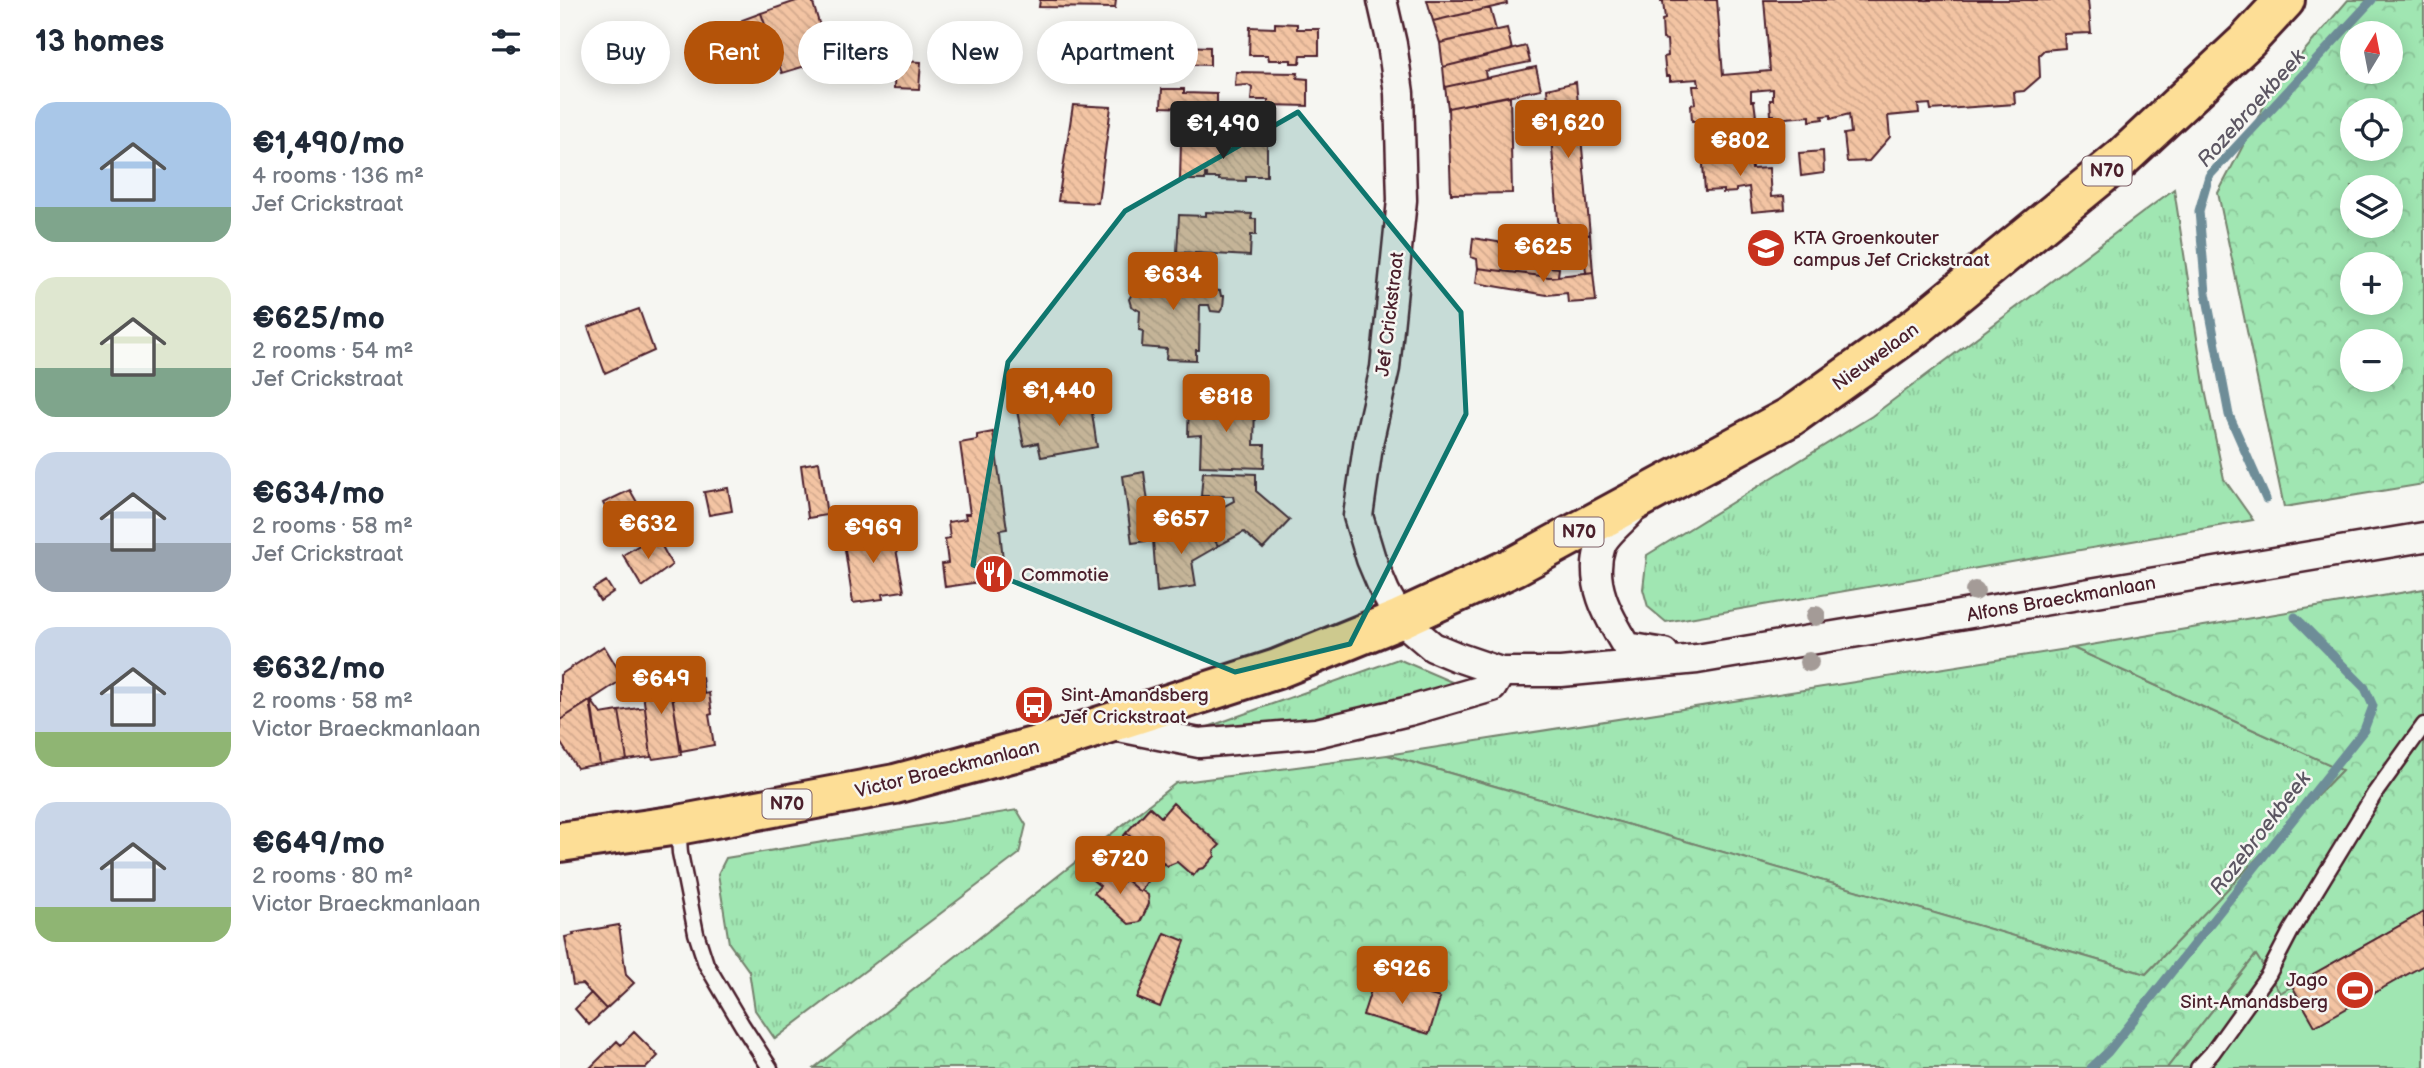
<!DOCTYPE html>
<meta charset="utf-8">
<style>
body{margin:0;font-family:"Balsamiq Sans",sans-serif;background:#f2f2f3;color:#1f2937;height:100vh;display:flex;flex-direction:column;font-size:26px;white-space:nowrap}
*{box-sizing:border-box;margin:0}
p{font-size:23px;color:#747a83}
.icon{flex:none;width:38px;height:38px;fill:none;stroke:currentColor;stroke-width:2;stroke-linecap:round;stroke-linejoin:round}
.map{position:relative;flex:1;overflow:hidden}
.sheet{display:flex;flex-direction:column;background:#fff;width:560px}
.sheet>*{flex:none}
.banner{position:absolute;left:21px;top:21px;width:665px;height:63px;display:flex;gap:14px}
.needle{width:46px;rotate:10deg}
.controls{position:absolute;left:1780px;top:21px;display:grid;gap:14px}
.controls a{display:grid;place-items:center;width:63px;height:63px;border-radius:50%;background:#fff;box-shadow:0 4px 18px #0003;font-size:35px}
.price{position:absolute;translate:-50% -60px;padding:0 16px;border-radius:7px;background:#b45309;color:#fff;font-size:23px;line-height:46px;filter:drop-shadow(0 2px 4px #0008)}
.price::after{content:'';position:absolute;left:50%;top:42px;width:21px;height:16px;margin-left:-10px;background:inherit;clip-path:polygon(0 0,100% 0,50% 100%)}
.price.on{background:#222;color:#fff}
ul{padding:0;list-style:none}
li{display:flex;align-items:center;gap:21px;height:175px;padding:0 35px}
li span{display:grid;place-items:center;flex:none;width:196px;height:140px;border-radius:21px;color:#555}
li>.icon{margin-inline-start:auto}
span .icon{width:84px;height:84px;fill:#fffc;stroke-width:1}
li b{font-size:30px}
h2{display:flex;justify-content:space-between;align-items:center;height:84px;padding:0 35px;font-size:30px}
.pill{padding:0 24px;border-radius:32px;background:#fff;box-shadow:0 4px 18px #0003;font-size:24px;line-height:63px}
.pill.on{background:#b45309;color:#fff}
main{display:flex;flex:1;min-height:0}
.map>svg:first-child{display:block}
.grass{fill:url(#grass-tufts);stroke:#75826e;stroke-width:2}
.forest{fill:url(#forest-crowns);stroke:#75826e;stroke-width:2;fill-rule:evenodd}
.pitch{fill:#a0e6b2;stroke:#75826e;stroke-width:2}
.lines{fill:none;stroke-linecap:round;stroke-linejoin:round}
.stream{stroke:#6e8d98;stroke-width:9}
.building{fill:url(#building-back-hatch);stroke:#4a1f2b;stroke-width:2}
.lane-casing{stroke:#4a1f2b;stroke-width:19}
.street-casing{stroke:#4a1f2b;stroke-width:33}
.primary-casing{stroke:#4a1f2b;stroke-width:44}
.lane{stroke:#f6f6f2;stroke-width:14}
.street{stroke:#f6f6f2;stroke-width:28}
.primary{stroke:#fdde96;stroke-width:38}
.tree{fill:#a49b97}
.marked{fill:#0f766e;fill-opacity:0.2;stroke:#0f766e;stroke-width:5;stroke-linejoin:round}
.labels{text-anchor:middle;stroke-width:5;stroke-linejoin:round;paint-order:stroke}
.shield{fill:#f6f6f2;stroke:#7e6067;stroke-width:2}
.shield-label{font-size:18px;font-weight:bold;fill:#4a1f2b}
.poi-label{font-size:19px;fill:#4a1f2b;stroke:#f6f6f2;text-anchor:start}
.street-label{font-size:19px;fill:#4a1f2b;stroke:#f6f6f2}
.water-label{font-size:21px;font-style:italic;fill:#5c5662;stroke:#f6f6f2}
</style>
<main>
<section class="sheet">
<h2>13 homes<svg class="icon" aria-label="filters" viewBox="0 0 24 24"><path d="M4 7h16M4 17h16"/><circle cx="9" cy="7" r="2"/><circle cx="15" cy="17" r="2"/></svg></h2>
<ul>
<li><span style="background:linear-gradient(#a9c7e8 75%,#7fa58c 0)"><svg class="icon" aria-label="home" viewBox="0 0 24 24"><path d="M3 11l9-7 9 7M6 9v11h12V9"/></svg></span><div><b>€1,490/mo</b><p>4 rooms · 136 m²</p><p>Jef Crickstraat</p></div></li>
<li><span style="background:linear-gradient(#dfe7d0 65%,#7fa58c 0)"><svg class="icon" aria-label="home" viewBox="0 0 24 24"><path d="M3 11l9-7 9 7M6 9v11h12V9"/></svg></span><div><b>€625/mo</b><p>2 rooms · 54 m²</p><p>Jef Crickstraat</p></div></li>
<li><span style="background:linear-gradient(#c9d6e8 65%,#9aa5b1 0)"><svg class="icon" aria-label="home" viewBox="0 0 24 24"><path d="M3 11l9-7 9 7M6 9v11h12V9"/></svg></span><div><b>€634/mo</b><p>2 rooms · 58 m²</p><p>Jef Crickstraat</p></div></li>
<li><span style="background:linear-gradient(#c9d6e8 75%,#8fb573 0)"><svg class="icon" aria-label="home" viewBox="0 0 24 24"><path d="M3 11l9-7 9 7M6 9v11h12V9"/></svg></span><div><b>€632/mo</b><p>2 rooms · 58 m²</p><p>Victor Braeckmanlaan</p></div></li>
<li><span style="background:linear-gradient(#c9d6e8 75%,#8fb573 0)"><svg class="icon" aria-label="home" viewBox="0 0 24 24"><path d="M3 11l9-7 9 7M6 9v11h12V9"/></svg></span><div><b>€649/mo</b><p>2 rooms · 80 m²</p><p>Victor Braeckmanlaan</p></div></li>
</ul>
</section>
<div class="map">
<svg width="1864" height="1068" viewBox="0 0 1864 1068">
<defs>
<pattern id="grass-tufts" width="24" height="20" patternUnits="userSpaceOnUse" patternTransform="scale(1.75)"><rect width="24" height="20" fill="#a0e6b2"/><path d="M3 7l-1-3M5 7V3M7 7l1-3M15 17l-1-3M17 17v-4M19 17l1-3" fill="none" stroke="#8bc599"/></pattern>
<pattern id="forest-crowns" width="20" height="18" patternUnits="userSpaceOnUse" patternTransform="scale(1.75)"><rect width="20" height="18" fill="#a0e6b2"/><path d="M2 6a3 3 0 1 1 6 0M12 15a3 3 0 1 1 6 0" fill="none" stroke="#8bc599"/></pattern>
<pattern id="building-back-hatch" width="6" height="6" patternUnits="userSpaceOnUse" patternTransform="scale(1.75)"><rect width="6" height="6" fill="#f3c4a3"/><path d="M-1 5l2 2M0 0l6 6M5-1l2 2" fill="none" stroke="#d2a88c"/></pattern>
</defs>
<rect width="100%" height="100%" fill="#f6f6f2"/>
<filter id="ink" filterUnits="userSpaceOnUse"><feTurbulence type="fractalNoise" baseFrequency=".0143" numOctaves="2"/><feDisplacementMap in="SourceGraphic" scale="14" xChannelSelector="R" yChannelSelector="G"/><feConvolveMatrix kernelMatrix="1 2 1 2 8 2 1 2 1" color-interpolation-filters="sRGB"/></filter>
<g filter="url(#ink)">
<path class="grass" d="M1614,189L1645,390L1664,479L1693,520L1106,622L1088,607L1083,589L1087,555L1312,416Z
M1513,648L1782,770L1586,974L827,755Z
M838,659L899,685L754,724L644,734L645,728Z
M457,810L466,825L459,854L215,1039L195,1010L189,971L169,943L158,874L166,858Z"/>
<path class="forest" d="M1788,0H1864V484L1724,507L1658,193L1715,85ZM1792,33H1830V72H1792ZM1792,110H1830V149H1792ZM1792,187H1830V226H1792ZM1792,264H1830V303H1792ZM1792,341H1830V380H1792Z
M1864,589V912L1719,994L1695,956L1607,1068H254L616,783L827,755L1586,974L1782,770L1513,648Z"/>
<path class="pitch" d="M1864,912V1068H1607L1696,955L1720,993Z"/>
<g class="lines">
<path class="stream" d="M1706,499L1669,415L1646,293L1639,211L1649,176L1812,0
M1531,1068L1548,1052L1804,730L1813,706L1805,688L1735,617"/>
</g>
<path class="building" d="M239,0H252L262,33L276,29L286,60L263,67L262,61L222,73L201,13Z
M480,0H556L555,8L479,7Z
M867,0H946L947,4L873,21Z
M1101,0H1157L1163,75L1210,71L1204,0H1528L1531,33L1504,34L1505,48L1484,50L1479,55L1480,77L1464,91L1454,92L1455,104L1371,110L1370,104L1358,105L1359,113L1328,116L1330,137L1309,161L1287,162L1284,134L1291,133L1289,114L1271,119V115L1262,116L1263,119L1250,121V116L1214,119V115H1211L1210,100H1213V89L1191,91V101H1194L1196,116L1193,117V121L1137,126L1136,121H1132L1131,105L1135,104L1133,86H1139L1138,79L1110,81V76H1106L1104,57L1108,56L1107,40L1103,39L1102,20L1105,19L1103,2H1101Z
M930,8L936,30L880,43L873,21Z
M201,13L208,33L189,41L182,20Z
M715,23L737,24V29H759V55H741L740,63H731V60H709L708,55H689L690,27L715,28Z
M947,28L952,50L883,67L880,43Z
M591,45L650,47V65L611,64V57L590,56Z
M966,46L970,62L925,71L926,78L885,87L883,67Z
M335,61L361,62L359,89L334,88Z
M976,67L981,89L888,108L885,87Z
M676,72L738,73L737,78L748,79V106L708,105V100H691L692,88L688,85L675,86Z
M1016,82L1030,235L999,231L987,89Z
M602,89H624V93L657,94V109L601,107Z
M950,96L952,193L891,194L888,108Z
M513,105L551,107L538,203L498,201Z
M627,108L675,110V127L626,126Z
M621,142L707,144V176H686V181L659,180V178H647V174H645V180H620Z
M1190,148L1192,169L1209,168L1211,197L1224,196L1225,209L1192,212L1189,187L1176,189V192L1163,193V190L1145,191L1142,152Z
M1263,151L1264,173L1241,176L1239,153Z
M646,212L692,214L691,219H696V235H691L690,256L617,252L619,215L646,216Z
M999,231L1030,235L1033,272L1026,273L1024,251L1000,248Z
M913,238L950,244L949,257L956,258L958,241L976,243L974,256L990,258V267L999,268L998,276L989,277L918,268L917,259L911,257Z
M918,268L989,277L1033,272L1036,301L1008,303L1007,293L987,295L916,283Z
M587,269L635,272V288L660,291L661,296H664L663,307L660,312L651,311L649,305H640L639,350H636V360L606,359L607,349L582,347L583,331L579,330L580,311L571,306L569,299L574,290L586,287Z
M79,309L94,351L45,373L28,327Z
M530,399L537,447L481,457L478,443L464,446L457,411Z
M629,401L695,404L694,445H705L704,468L640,466L641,435L628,436Z
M433,432L447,529L440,530L443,560L432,562L434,580L385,587L382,564L388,563L385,539L390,538L388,522L406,519L405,514H410L400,443L417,440V435Z
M259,462L267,515L248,518L241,465Z
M584,472L593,540L572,543L563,476Z
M643,472L696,474V491L730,520L703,549L684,532L658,546L642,518L674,501L673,496H641Z
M168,488L172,511L149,515L144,492Z
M70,490L78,504L50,518L43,503Z
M642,518L658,546L632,561L636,586L597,592L593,540L610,537Z
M332,528L344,591L322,594L323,599L293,603L284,543L290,542L289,533Z
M96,535L112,565L82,587L63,555Z
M46,581L53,592L40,601L33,589Z
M44,646L60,672L76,658L77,670L0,720V675Z
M123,668L125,679L142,677L144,694L149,693L152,714L149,715L154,745L121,751L108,670Z
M109,673L121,755L93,759L91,756L81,677Z
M31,700L41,714L59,711L67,760L40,764Z
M30,701L40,764L17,768L0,742V720Z
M85,707L91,757L67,760L59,711Z
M613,803L660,845L654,851L655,856L644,868L639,869L633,876L617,862L607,866L566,833L590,807L601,817Z
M566,833L588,851L575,866L552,850Z
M552,850L590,877L580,892L565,879L559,886L538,867Z
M588,851L603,863L590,877L575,866Z
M533,863L559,886L565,879L580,892L581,890L588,895L589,904L580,922L569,924L534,893L540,886L524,873Z
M1864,912V965L1755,1026L1732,986Z
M59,925L66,975L74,983L46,1009L22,984L13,985L5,937L14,935L13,933Z
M605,933L625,941L600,1007L577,998Z
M815,978L880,998L869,1034L803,1015Z
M31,993L46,1009L29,1025L15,1009Z
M74,1032L98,1056L86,1068H30L57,1041L61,1045Z"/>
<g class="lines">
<defs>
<path id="lane" d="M118,826L120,853L136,933L146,964L182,1025L210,1068
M1638,1068L1652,1053L1708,975L1731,931L1815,793L1864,725"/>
<path id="street" d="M822,0L832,44L839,93L842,200L825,368L809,439L798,516L811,559L825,592L840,619L873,647L897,657L941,672H1001L1137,659L1864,537
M1070,512C1062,521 1046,533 1041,545C1028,582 1048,616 1067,647L1104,653
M549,725L639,743L756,733L849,711L932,687L941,672"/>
<path id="primary" d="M0,842L118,825L335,784L488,743L717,669L840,619L955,566L1230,417L1356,327L1562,158L1687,41L1725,0"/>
</defs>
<use href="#lane" class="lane-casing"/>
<use href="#street" class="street-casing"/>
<use href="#primary" class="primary-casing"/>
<use href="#lane" class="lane"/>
<use href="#street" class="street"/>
<use href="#primary" class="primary"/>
</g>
<g class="tree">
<circle cx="1415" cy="591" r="10"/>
<circle cx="1256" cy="616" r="10"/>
<circle cx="1249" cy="662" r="10"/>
</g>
</g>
<path class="marked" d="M738,112L901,312L906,414L790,644L675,672L413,565L448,362L565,211Z"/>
<defs>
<symbol id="school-disc" viewBox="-11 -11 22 22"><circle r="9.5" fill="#c8321e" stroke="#f6f6f2"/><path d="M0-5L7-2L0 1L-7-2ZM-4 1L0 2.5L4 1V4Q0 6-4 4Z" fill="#fff"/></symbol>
<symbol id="restaurant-disc" viewBox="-11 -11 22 22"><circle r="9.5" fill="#c8321e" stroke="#f6f6f2"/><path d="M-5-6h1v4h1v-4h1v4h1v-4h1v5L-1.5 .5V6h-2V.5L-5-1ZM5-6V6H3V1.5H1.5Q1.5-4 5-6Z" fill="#fff"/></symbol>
<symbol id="bus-disc" viewBox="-11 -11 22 22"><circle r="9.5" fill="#c8321e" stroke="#f6f6f2"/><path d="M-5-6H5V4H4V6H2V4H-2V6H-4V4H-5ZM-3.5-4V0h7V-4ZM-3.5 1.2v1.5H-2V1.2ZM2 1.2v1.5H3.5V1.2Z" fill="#fff"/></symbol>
<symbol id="stadium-disc" viewBox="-11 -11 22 22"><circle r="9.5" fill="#c8321e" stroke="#f6f6f2"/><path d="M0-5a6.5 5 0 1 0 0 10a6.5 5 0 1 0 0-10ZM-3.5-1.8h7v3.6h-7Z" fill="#fff"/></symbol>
</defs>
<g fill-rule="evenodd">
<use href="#school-disc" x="1184" y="226" width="44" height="44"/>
<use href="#restaurant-disc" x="412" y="552" width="44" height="44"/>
<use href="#bus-disc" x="452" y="683" width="44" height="44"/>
<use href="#stadium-disc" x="1773" y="968" width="44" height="44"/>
</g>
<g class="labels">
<g class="shield">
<rect x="1522.5" y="156.5" width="49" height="29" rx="5"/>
<rect x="994.5" y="517.5" width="49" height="29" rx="5"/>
<rect x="202.5" y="789.5" width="49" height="29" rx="5"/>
</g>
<g class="shield-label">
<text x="1547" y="177">N70</text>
<text x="1019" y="538">N70</text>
<text x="227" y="810">N70</text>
</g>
<g class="poi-label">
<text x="1233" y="244">KTA Groenkouter<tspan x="1233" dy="22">campus Jef Crickstraat</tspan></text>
<text x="461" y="581">Commotie</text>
<text x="501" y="701">Sint-Amandsberg<tspan x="501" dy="22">Jef Crickstraat</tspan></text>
<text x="1768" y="986" text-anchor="end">Jago<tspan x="1768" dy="22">Sint-Amandsberg</tspan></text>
</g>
<g class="street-label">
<text transform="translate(829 314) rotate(-83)" y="7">Jef Crickstraat</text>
<text transform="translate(1315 356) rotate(-36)" y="7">Nieuwelaan</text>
<text transform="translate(1501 598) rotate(-10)" y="7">Alfons Braeckmanlaan</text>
<text transform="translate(387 768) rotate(-14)" y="7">Victor Braeckmanlaan</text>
</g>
<g class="water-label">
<text transform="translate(1691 108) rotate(-48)" y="7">Rozebroekbeek</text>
<text transform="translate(1700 833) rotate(-52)" y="7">Rozebroekbeek</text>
</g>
</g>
</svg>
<div class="controls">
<a><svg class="needle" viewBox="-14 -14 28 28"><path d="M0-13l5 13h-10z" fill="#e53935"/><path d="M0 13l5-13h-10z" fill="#747a83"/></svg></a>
<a><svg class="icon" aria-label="locate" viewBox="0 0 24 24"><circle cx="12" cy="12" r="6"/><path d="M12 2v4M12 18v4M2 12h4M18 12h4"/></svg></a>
<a><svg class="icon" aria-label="layers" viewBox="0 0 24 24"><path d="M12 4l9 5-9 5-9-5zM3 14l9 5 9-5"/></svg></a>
<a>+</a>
<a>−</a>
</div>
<b class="price" style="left:1008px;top:160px">€1,620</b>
<b class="price on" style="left:663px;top:161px">€1,490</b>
<b class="price" style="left:1180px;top:178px">€802</b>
<b class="price" style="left:983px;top:284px">€625</b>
<b class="price" style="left:613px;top:312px">€634</b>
<b class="price" style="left:499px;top:428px">€1,440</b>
<b class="price" style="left:666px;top:434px">€818</b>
<b class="price" style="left:621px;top:556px">€657</b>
<b class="price" style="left:88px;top:561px">€632</b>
<b class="price" style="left:313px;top:565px">€969</b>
<b class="price" style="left:101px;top:716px">€649</b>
<b class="price" style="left:560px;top:896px">€720</b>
<b class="price" style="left:842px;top:1006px">€926</b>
<div class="banner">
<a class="pill">Buy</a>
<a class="pill on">Rent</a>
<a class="pill">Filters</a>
<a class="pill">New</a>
<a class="pill">Apartment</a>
</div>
</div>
</main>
